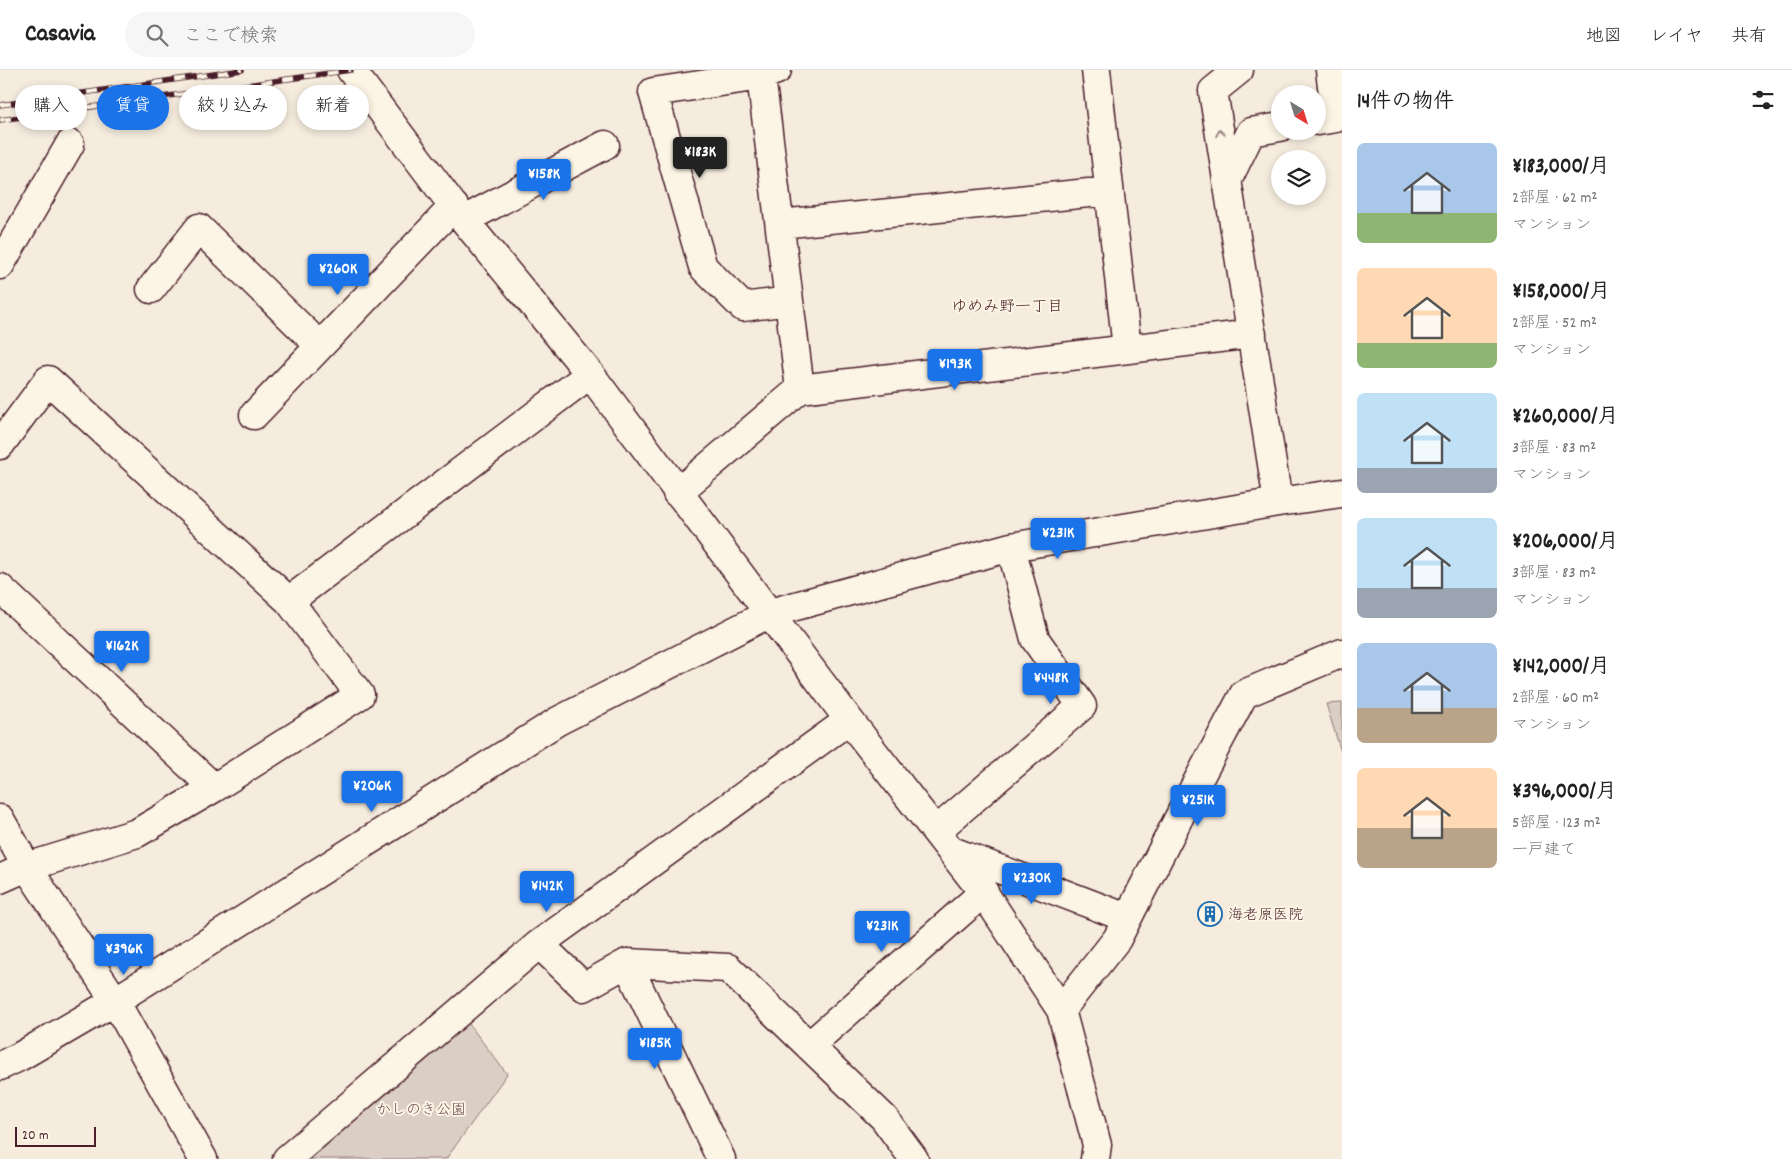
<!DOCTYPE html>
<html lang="ja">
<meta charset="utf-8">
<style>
body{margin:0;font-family:Dekko,"Klee One",sans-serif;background:#f6f6f6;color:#222;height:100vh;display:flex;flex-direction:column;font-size:19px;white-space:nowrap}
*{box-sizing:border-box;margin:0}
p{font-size:16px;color:#767676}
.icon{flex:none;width:28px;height:28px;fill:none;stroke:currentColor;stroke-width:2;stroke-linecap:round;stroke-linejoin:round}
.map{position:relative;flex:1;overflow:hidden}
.sheet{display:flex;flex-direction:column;background:#fff;width:450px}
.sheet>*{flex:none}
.top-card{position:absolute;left:15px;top:15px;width:475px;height:45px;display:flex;gap:10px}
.needle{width:32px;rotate:142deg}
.buttons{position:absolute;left:1271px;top:15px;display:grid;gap:10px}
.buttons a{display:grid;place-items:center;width:55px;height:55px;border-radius:50%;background:#fff;box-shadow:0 2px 8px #0003;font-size:25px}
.scale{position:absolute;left:15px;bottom:12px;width:81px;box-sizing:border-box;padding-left:5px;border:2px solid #4a1f2b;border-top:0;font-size:14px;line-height:18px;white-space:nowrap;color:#4a1f2b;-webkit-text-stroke:4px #fcf5e5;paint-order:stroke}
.price{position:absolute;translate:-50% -42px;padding:0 11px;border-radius:5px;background:#1a73e8;color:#fff;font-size:16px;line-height:32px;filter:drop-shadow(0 1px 2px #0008)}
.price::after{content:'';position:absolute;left:50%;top:30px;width:15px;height:11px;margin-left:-8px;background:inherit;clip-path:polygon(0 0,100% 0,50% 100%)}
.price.on{background:#222;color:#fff}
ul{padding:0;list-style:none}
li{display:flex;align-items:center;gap:15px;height:125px;padding:0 15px}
li span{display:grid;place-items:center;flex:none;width:140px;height:100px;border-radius:8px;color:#555}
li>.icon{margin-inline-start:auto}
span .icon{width:60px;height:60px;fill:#fffc;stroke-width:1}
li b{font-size:21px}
h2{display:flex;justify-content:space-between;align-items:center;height:60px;padding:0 15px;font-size:21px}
.pill{padding:0 18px;border-radius:22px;background:#fff;box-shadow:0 2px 8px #0003;font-size:18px;line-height:45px}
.pill.on{background:#1a73e8;color:#fff}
header{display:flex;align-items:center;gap:30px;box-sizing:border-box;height:70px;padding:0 25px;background:#fff;border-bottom:1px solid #e0e0e0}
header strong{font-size:24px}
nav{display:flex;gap:28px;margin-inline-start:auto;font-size:18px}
.search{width:350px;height:45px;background:#f6f6f6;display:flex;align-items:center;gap:12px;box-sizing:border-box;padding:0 18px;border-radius:28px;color:#767676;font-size:19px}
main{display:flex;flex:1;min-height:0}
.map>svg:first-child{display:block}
.green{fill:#dbcec4;stroke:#927678}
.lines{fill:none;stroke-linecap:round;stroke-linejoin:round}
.minor-casing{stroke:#4a1f2b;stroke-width:31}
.minor{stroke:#fcf5e5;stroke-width:28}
.rail-casing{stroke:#4a1f2b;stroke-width:5.5}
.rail{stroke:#fcf5e5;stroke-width:4;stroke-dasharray:11;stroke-linecap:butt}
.oneway{stroke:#a38a88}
.labels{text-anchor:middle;stroke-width:4;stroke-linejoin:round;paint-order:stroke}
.poi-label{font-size:15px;fill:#4a1f2b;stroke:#fcf5e5;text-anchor:start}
.park-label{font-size:15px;fill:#6e4b51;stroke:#fcf5e5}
.neighbourhood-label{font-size:16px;fill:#4a1f2b;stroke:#fcf5e5}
</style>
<header>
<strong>Casavia</strong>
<div class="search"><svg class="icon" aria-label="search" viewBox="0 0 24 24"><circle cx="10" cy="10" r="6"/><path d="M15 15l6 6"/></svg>ここで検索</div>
<nav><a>地図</a><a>レイヤ</a><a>共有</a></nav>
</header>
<main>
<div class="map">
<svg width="1342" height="1089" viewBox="0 0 1342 1089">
<rect width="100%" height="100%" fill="#f5ecde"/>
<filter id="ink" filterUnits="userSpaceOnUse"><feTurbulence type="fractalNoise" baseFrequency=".02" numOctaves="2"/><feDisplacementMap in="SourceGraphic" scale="10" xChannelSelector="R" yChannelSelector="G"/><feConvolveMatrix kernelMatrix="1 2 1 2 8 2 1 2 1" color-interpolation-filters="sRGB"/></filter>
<g filter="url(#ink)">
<path class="green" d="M1342,633V685L1326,634Z
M459,941L507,1004L446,1089H287Z"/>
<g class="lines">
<defs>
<path id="minor" d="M351,0L464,150L590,304L849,650L986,826L1061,940L1097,1075L1095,1089
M777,0L761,6L800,319
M1096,0L1127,279
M1239,0L1213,21L1278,432
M761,6L653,22L703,197L743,237L789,231
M1318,51L1336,48L1330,0
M1227,111L1251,62L1280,57
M464,150L605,75
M780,154L1109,121
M0,195L70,74
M151,219L199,158L320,276
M254,345L454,136
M0,375L48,310L289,531L590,304
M677,423L800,319L1252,264
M0,518L214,718
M0,749L27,797L115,931L203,1089
M936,761L1082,636L1035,569L1011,477
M952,781L1127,848
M0,809L27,797L137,763L214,718L360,625L289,531
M539,874L584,917L627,893L728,898L884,1048L914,1089
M627,893L721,1089
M1061,940L1117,869L1195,716L1244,624L1342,583
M809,976L984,822
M0,996L19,987L115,931L558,651L770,543L1011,477L1278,432L1342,423
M287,1089L539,874L849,650"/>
</defs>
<use href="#minor" class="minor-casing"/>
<use href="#minor" class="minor"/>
<defs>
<path id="rail" d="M0,35L242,0
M0,50L351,0"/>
</defs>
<use href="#rail" class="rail-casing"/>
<use href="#rail" class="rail"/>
</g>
<defs><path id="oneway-chevron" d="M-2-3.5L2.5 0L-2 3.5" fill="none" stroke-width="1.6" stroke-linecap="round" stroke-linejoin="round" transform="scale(1.25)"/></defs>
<use class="oneway" href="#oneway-chevron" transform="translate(1220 63) rotate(-99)"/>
</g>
<defs>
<symbol id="building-ring" viewBox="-11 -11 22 22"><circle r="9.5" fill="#fcf5e5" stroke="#1f6fb2" stroke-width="1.5"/><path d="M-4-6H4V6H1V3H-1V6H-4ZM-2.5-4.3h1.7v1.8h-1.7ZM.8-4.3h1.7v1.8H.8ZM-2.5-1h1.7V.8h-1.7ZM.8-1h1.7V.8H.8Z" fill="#1f6fb2"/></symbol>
</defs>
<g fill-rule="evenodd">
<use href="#building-ring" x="1196" y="830" width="28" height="28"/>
</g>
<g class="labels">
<g class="poi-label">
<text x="1228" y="849">海老原医院</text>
</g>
<g class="park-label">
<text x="421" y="1044">かしのき公園</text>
</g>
<g class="neighbourhood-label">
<text x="1007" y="241">ゆめみ野一丁目</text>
</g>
</g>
</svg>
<div class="buttons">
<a><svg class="needle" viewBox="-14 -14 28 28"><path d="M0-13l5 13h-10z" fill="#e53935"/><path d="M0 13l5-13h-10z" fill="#767676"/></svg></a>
<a><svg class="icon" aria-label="layers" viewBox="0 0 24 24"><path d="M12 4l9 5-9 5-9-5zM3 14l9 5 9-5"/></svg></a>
</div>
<div class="scale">20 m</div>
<b class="price on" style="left:700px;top:109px">¥183K</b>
<b class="price" style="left:544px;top:131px">¥158K</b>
<b class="price" style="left:338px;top:226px">¥260K</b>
<b class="price" style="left:955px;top:321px">¥193K</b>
<b class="price" style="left:1058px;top:490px">¥231K</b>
<b class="price" style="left:122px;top:603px">¥162K</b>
<b class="price" style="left:1051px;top:635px">¥448K</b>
<b class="price" style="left:372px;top:743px">¥206K</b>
<b class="price" style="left:1198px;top:757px">¥251K</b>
<b class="price" style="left:1032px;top:835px">¥230K</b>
<b class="price" style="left:547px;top:843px">¥142K</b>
<b class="price" style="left:882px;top:883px">¥231K</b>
<b class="price" style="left:124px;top:906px">¥396K</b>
<b class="price" style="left:655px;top:1000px">¥185K</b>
<div class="top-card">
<a class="pill">購入</a>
<a class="pill on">賃貸</a>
<a class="pill">絞り込み</a>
<a class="pill">新着</a>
</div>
</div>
<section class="sheet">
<h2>14件の物件<svg class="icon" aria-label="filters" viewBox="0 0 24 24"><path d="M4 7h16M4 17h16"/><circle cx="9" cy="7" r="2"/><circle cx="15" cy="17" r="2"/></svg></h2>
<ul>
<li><span style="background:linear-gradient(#a9c7e8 70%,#8fb573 0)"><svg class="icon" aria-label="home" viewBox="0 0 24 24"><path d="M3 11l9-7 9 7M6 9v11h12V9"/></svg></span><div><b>¥183,000/月</b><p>2部屋 · 62 m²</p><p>マンション</p></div></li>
<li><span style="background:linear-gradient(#ffd9b3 75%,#8fb573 0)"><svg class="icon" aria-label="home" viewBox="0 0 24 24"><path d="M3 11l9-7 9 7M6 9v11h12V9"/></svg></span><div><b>¥158,000/月</b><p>2部屋 · 52 m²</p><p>マンション</p></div></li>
<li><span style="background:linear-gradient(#bfe0f5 75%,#9aa5b1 0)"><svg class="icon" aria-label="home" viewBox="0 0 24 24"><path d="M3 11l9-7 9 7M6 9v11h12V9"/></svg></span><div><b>¥260,000/月</b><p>3部屋 · 83 m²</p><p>マンション</p></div></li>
<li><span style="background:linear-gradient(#bfe0f5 70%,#9aa5b1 0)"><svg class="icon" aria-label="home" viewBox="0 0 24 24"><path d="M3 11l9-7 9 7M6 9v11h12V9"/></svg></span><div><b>¥206,000/月</b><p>3部屋 · 83 m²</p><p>マンション</p></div></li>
<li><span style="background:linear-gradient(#a9c7e8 65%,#b9a48a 0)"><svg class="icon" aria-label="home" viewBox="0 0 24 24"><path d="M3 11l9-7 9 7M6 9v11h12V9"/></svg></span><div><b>¥142,000/月</b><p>2部屋 · 60 m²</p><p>マンション</p></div></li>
<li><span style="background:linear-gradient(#ffd9b3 60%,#b9a48a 0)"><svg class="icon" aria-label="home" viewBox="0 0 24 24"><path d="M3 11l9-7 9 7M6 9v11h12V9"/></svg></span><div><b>¥396,000/月</b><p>5部屋 · 123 m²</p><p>一戸建て</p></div></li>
</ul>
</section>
</main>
